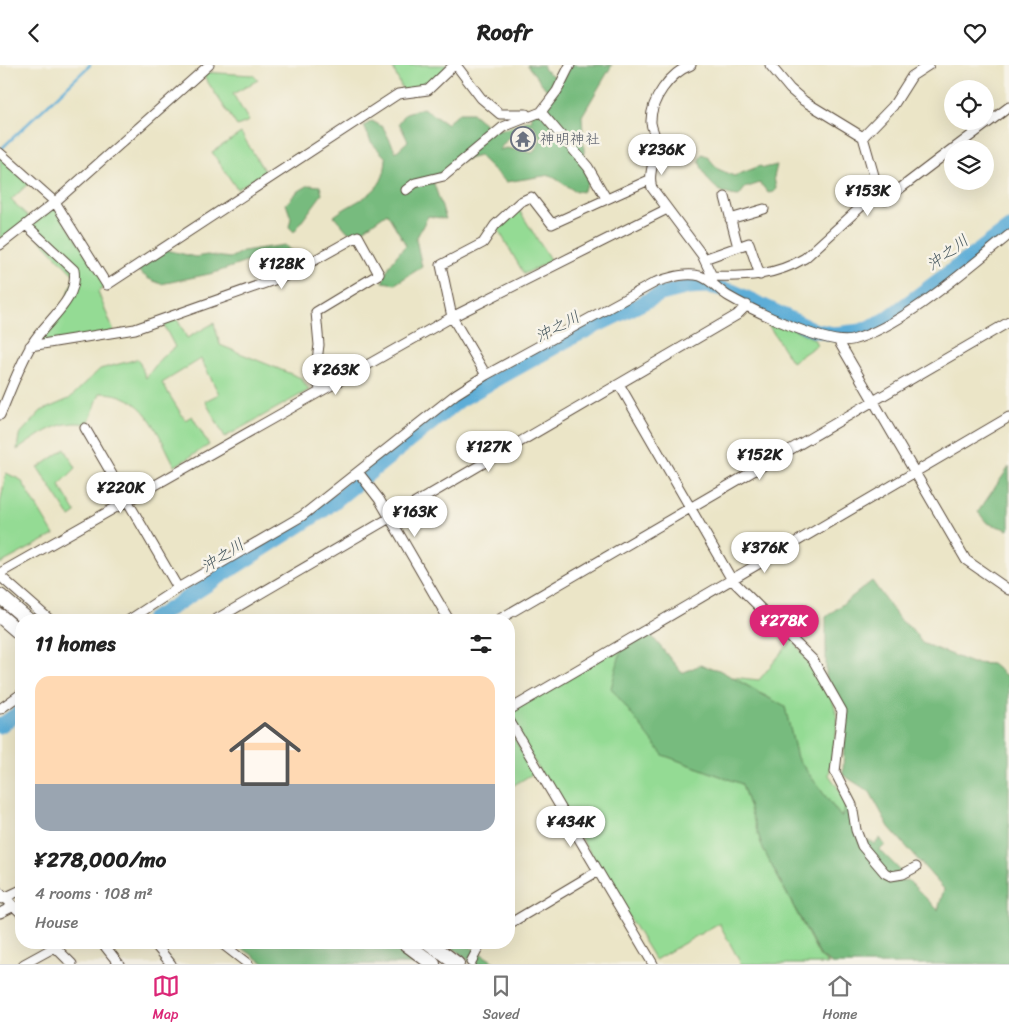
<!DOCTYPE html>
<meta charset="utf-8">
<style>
body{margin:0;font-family:Sriracha,"Klee One",sans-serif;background:#f2f2f2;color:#222;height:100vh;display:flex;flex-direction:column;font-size:19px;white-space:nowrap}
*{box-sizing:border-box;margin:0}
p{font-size:16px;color:#767676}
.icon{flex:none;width:28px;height:28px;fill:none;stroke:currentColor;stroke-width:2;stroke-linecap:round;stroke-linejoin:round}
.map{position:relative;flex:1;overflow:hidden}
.sheet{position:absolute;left:15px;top:549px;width:500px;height:335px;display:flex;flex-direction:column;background:#fff;border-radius:20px;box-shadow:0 5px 20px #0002}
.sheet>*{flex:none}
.fabs{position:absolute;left:944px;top:15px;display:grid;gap:10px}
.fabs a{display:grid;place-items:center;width:50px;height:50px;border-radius:50%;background:#fff;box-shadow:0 5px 20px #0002;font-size:25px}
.price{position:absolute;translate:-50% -42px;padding:0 11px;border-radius:18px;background:#fff;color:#222;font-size:16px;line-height:32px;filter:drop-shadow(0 1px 2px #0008)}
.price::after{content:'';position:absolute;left:50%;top:30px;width:15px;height:11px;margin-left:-8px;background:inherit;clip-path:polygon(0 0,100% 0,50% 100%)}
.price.on{background:#db2777;color:#fff}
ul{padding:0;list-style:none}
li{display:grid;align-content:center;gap:10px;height:265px;padding:0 20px}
li span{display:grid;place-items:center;height:155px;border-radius:15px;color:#555}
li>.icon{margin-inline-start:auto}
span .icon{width:90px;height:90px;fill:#fffc;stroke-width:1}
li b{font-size:21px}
h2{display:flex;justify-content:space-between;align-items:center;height:60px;padding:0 20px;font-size:21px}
header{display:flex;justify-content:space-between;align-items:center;height:65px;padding:0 20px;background:#fff;font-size:22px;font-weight:800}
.dock{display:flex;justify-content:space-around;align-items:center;height:70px;border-top:1px solid #e0e0e0;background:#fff;font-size:14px;color:#767676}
.dock a{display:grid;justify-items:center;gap:2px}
.dock .on{color:#db2777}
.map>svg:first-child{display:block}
.green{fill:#94db94;stroke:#688259}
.forest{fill:#77bb7e;stroke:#59724e;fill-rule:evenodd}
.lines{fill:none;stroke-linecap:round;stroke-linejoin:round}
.stream{stroke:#5dadd7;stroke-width:2.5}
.river{stroke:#5dadd7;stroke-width:15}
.minor-casing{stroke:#554637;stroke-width:11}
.highway-casing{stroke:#554637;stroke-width:16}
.minor{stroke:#fff;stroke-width:9}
.highway{stroke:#fff;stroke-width:14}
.labels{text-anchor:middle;stroke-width:5;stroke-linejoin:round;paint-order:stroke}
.worship-label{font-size:15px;fill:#5b616d;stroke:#f7f3e8;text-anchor:start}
.water-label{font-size:16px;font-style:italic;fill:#47585f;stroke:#f7f3e8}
</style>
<header><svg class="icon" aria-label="back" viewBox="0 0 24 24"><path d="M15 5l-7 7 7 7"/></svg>Roofr<svg class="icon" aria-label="heart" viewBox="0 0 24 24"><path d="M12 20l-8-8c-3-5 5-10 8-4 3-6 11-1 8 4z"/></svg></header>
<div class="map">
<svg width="1009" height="899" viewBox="0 0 1009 899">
<rect width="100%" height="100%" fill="#f7f3e8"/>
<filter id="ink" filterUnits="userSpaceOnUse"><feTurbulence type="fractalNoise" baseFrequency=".02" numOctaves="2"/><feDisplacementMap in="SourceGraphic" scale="10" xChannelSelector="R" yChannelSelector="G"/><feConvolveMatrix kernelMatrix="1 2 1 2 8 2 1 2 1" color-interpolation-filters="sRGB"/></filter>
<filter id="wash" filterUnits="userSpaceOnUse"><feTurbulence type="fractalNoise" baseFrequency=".0096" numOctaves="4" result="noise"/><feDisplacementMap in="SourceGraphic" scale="20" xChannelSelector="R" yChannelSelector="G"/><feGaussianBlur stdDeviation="1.12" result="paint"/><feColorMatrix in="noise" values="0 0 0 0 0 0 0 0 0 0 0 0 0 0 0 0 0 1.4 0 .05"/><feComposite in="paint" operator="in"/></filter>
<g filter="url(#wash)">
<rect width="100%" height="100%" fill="#ebe5c7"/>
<path class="green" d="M397,0H454L428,25L404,28L393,3Z
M201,7L253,10L258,15L233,29L249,56L237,61Z
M241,68L265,107L237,124L212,87Z
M0,90L31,116L11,135L32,155L0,180Z
M53,139L107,220L98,227L114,267L33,281L63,243L75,211L28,162Z
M519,145L551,196L524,209L498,164Z
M760,247L814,274L817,280L792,297Z
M175,250L187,273L214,258L220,280L301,313L309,325L225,372L205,336L219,329L201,294L162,318L185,355L192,351L209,380L175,401C157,367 145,327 100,328L88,359C58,354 41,369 17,385L19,370L41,346L69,334L100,304L138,294L146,313L161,293L175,282L161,255Z
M65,384L76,403L59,420L76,448L70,452L38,403Z
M6,408L21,415L54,470L0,499V439Z
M792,575C811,598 838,628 837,660C836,675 831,694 829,710L848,737L841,752L797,693L785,642L732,612L759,615Z
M623,578L663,690L742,719L763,784L820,892L829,899H741L719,858L655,895L509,655V647Z
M509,664L534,708L509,723Z"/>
<path class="forest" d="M527,0H544L543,4L559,15L550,29Z
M571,0H612L582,51L585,104L594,108L582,127L573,125L550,110L506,117L479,91L461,96L432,113L446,154L428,151L416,174L422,202L395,219L383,217C387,201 396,191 406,180L387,148L359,168L348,167L334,151C359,132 385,131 386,93L371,77L364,61L372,56L383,62L396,87L408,76L399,58L406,48L423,43L446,59L459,48H472C496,70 500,67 529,55L532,56L531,48L545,41ZM533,59L541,74L533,88L506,83L499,85L512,68Z
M702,89L707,91L718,104L734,111L760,101L764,103L777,100L774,112L776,123L774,127L768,128L760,118L745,123L739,131C717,130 705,115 699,95Z
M309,120L320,121L322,129L294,167L289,162L291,153L286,139L297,127Z
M285,180L297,191V201L288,210L252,195L214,208L161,219L149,214L138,206L149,193L167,185L195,192L207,190L230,193L243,186Z
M1009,402V465L987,458L978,447Z
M872,516L900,555L912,564L922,578L972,598L992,599L1009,613V899H832L821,892L763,784L742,719L663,690L611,623L623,578L646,564L682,608L700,600L719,605L785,642L797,693L841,752L848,737L865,779L868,775L875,779L880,773L885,780L880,785L902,807L884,812L893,817L908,815L938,845L944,824L889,762L870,727L843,710L845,645L826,612V552Z
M235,878H386L414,899H265Z
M446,878H464L497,899H474Z"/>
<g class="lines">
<path class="stream" d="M0,85L90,0
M0,842L6,839"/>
<path class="river" d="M152,555L324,445L460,335L571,273L661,229L689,222L708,221L732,226L814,265L834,269L861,266L885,255L1009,163
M0,661L21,646"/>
</g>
</g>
<g filter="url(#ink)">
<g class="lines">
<defs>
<path id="minor" d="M456,0L481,33L500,49H526
M691,0C670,8 650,35 651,58C652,65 656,71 656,77C657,93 647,107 652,123L702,190L712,211
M770,0L790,24L804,36L863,72
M541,47L588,102L606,133
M953,84L1009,42
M0,88L55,137L107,220L398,29L428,25L454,0
M406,125L415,118L444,111L503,62L541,47L557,26L570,0
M876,128L885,135L952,84
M725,132L738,182
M730,154L764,144
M0,180L55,137L209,0
M704,194L749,178L760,210
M708,215L712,211C746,212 775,211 805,193L876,128L877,121L863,72L893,41L912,11L929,0
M839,277L966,495L1009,525
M30,281L135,264L288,210L358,171L379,209L316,247L319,280L315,311L321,326
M486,310L452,252L441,200L483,178L495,160L520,137L531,132L552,159L649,115
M619,319L732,515L813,595L842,646L835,707L852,740L856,765L862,781L885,808L891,811L903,809L916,802
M0,350C10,327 19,301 32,279C45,256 79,236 74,205L26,160
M85,363L178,523
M358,407L379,434L449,555
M0,508L452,252L667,144
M0,511L50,555
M129,555L178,523L302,451L456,329L486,310L656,217C669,213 686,207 700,211C712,215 718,225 728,231C752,245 827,281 852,275C902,262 968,203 1009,170
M215,555L737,250L747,240
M498,555L1009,257
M0,644L21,629
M509,645L1009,352
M509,655L653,899
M0,828L21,848
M2,834L21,825
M0,848L14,841
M509,859L598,806
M51,878L72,899
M106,878L104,880L119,899
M154,878L171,899
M221,878L248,899
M471,897L481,878
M24,899L55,882"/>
<path id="highway" d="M0,531L28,555
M0,551L21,569
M405,878L433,899
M429,878L457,899"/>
</defs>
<use href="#minor" class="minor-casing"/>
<use href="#highway" class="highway-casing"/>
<use href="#minor" class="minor"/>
<use href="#highway" class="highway"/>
</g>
</g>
<defs>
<symbol id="temple-ring" viewBox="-11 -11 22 22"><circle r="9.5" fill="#f7f3e8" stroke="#6b7280" stroke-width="1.5"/><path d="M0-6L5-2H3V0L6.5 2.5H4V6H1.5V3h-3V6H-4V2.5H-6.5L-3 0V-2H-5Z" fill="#6b7280"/></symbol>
</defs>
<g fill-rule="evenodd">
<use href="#temple-ring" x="509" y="60" width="28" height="28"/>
</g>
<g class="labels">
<g class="worship-label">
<text x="540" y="79">神明神社</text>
</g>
<g class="water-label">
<text transform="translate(947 187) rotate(-37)" y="6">沖之川</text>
<text transform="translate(557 261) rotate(-28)" y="6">沖之川</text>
<text transform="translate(222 490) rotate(-33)" y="6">沖之川</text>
</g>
</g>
</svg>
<div class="fabs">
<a><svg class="icon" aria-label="locate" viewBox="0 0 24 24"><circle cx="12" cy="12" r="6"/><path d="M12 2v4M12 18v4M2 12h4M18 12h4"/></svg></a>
<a><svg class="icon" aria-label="layers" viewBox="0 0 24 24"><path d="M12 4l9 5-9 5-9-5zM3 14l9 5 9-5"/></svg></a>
</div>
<b class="price" style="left:662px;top:111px">¥236K</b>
<b class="price" style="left:868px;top:152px">¥153K</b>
<b class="price" style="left:282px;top:225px">¥128K</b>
<b class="price" style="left:336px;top:331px">¥263K</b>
<b class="price" style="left:489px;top:408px">¥127K</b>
<b class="price" style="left:760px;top:416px">¥152K</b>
<b class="price" style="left:121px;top:449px">¥220K</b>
<b class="price" style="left:415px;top:473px">¥163K</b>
<b class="price" style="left:765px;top:509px">¥376K</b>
<b class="price on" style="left:784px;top:582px">¥278K</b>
<b class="price" style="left:571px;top:783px">¥434K</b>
<section class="sheet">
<h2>11 homes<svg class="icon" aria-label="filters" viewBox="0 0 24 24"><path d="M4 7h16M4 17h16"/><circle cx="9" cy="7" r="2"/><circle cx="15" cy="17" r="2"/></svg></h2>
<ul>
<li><span style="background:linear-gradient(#ffd9b3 70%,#9aa5b1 0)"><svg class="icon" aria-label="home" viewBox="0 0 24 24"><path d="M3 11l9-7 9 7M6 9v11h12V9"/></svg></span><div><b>¥278,000/mo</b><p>4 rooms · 108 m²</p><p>House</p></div></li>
</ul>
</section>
</div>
<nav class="dock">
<a class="on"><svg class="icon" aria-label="map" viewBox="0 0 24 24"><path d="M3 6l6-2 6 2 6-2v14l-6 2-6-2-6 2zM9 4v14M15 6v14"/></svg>Map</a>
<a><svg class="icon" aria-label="saved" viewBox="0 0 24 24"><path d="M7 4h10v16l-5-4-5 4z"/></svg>Saved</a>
<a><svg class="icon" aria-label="home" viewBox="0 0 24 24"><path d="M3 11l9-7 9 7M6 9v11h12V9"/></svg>Home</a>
</nav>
